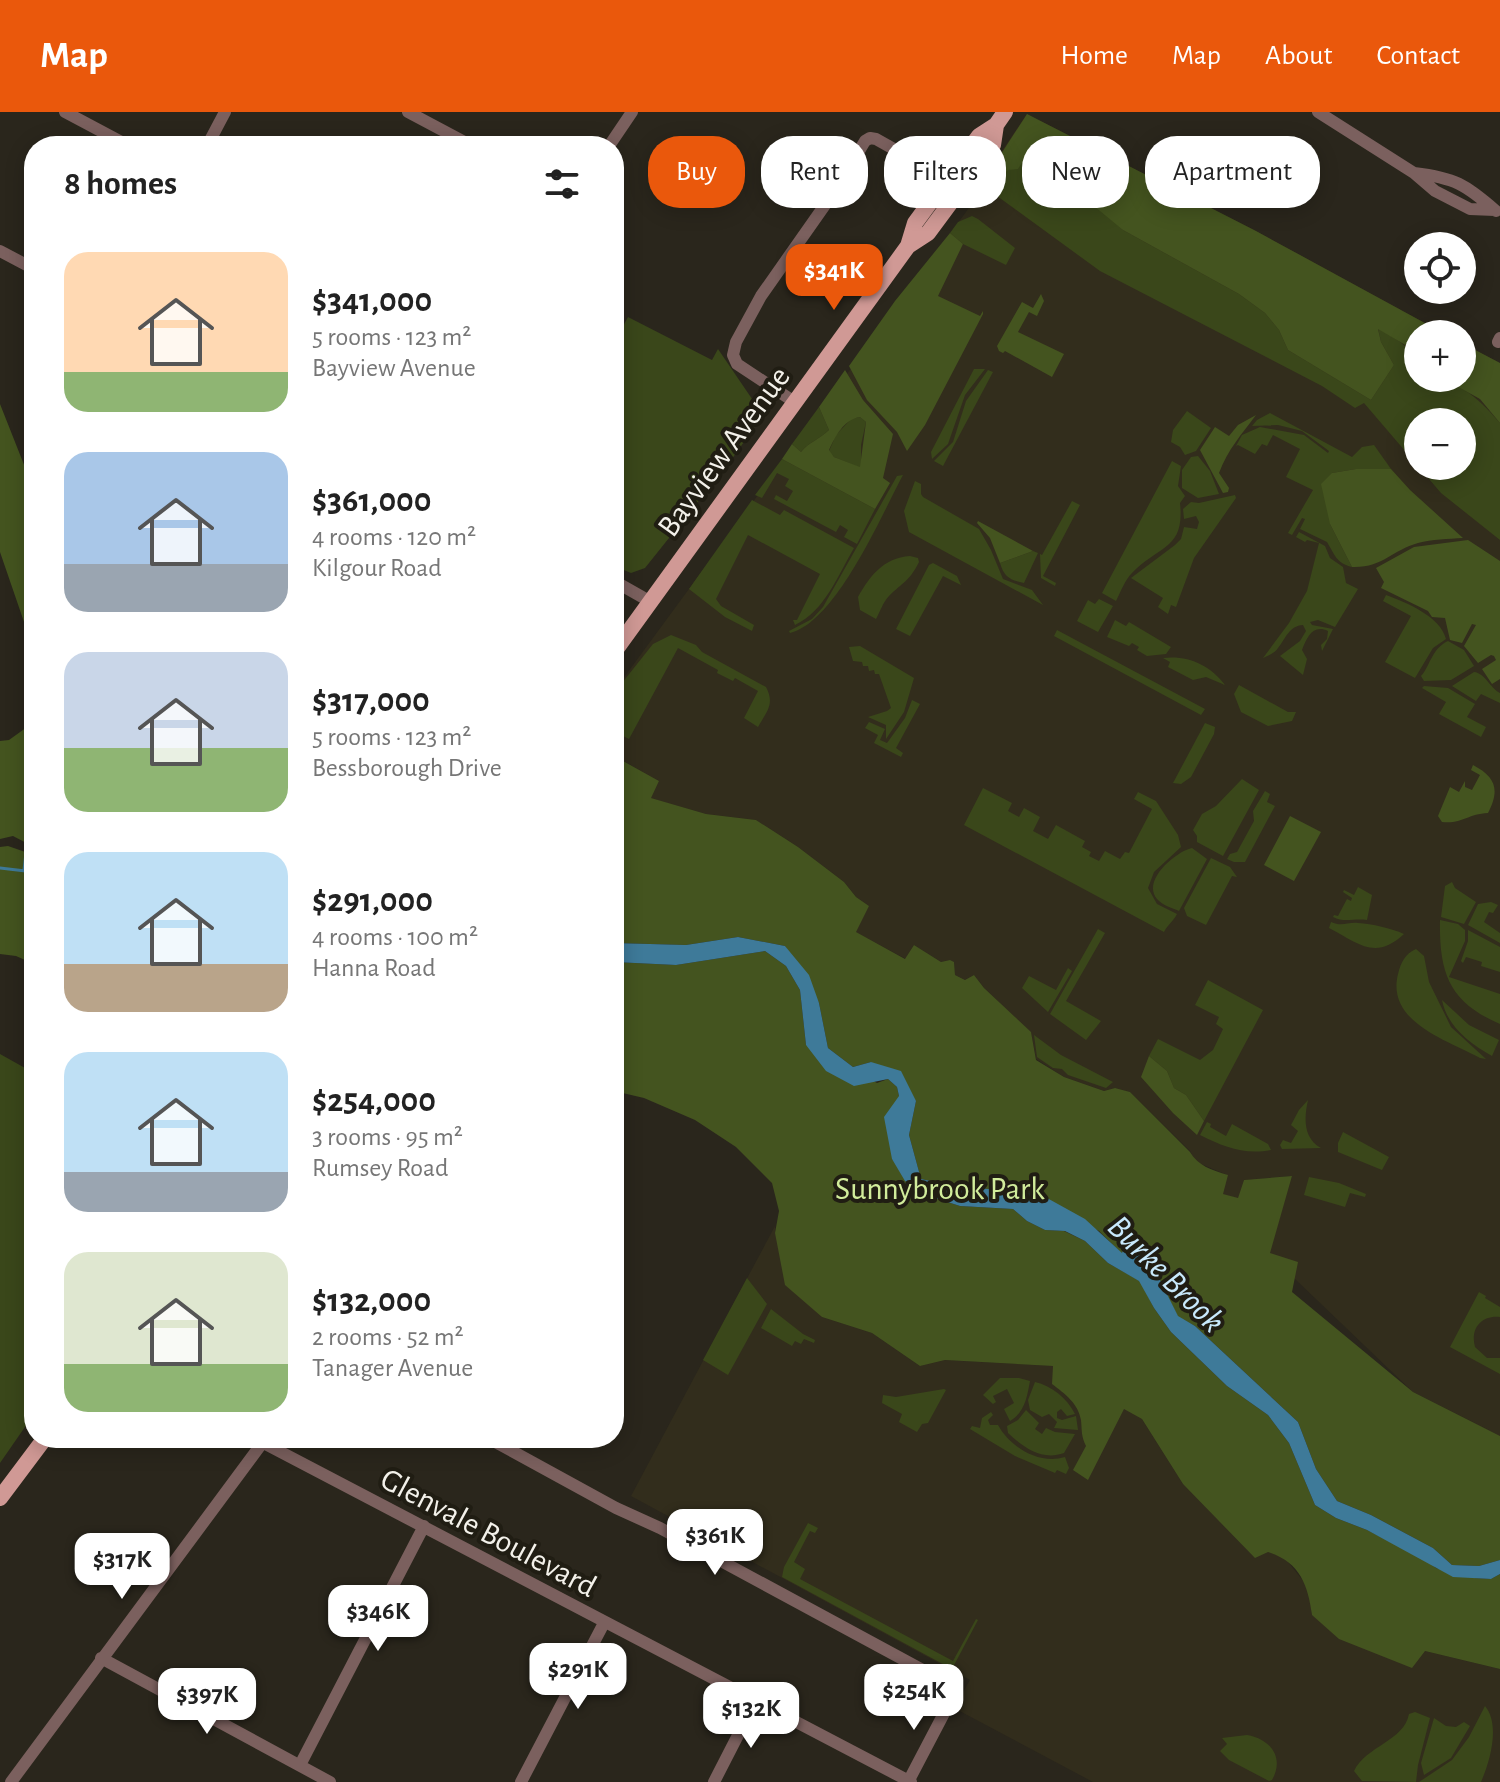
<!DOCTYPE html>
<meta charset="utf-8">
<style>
body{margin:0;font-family:"Alegreya Sans",sans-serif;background:#f6f6f6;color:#222;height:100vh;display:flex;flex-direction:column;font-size:30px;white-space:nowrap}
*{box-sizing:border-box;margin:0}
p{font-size:26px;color:#767676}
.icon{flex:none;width:44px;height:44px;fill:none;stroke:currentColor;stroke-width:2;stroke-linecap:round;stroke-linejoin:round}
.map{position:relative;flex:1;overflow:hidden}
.sheet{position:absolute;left:24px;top:24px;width:600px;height:1312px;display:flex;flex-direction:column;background:#fff;border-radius:32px;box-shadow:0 4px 20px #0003}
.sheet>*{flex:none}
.banner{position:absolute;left:648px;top:24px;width:732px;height:72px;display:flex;gap:16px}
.controls{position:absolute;left:1404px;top:120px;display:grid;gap:16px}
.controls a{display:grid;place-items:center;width:72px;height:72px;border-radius:50%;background:#fff;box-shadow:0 4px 20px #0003;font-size:40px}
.price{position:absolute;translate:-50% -68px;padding:0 18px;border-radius:16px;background:#fff;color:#222;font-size:26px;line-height:52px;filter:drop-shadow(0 2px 4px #0008)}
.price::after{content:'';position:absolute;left:50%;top:48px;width:24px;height:18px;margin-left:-12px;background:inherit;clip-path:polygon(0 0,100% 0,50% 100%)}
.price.selected{background:#ea580c;color:#fff}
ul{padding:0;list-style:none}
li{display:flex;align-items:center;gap:24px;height:200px;padding:0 40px}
li span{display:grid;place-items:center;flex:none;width:224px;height:160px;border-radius:24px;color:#555}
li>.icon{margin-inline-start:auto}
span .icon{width:96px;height:96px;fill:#fffc;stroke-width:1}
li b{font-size:34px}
h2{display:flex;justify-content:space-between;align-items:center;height:96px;padding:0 40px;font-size:34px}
.pill{padding:0 28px;border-radius:32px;background:#fff;box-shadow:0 4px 20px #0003;font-size:28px;line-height:72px}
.pill.selected{background:#ea580c;color:#fff}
header{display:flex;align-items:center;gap:48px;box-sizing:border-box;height:112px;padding:0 40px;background:#ea580c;color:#fff}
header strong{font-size:38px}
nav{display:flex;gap:44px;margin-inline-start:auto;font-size:28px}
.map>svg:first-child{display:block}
.built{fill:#322d1c;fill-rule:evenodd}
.green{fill:#3a471a;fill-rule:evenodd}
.forest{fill:#44541f;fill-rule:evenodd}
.water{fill:#3e7a99}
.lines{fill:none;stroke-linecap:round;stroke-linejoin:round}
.stream{stroke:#3e7a99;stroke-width:3}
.minor{stroke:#7b605e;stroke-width:12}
.major{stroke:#d09995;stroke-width:16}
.labels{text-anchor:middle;stroke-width:8;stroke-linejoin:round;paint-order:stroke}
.street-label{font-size:32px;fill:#f3f1ea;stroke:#201d13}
.park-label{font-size:32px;fill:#d1ec9b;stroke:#201d13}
.water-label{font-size:34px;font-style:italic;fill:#c8e9fc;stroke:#201d13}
</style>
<header>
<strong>Map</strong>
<nav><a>Home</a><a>Map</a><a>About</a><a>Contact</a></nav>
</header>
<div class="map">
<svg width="1500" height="1670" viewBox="0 0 1500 1670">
<rect width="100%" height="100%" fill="#2a261c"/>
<path class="built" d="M1027,2L1256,119L1445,222H1418V266H1462V231L1500,251V1324L1413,1280L1269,1142L1292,1064L1244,1068L1238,1087L1222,1082L1227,1063L1201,1052L1194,1047L1190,1039L1130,980L1115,976L1104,979L1064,965L1036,947L1031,921L984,876L974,863L965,868L955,863L954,850L950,848L941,850L914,833L906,847L855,820L869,794L856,785L844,770L798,735L756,708L706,702L650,686L659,669L614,644V579L988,70L990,56ZM1418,310H1462V354H1418Z
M775,1114V1121L822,1205L872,1221L920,1254L945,1248L1054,1254L1142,1307L1183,1372L1206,1394L1268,1440L1284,1445L1308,1475L1312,1503L1425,1539L1500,1557V1670H1093L954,1596L970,1568L631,1384Z"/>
<path class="green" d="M1023,49L1045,52L1091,75L1123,118L1239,182L1265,201L1279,218L1288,238L1371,288L1394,253L1381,230L1378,216C1401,231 1418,236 1418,266C1456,266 1476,283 1500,311V428L1441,381L1364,291L1355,296L1322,274L1100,159L997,84L999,81L988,70V62L993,66ZM1418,310H1462V354H1418Z
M972,104L978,107L1015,136L1006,153L963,132L950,121L958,110Z
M628,205L712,248L718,237L763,303L729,351L645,456L631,461L614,454V402L621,389L614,384V231Z
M974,257H985L965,283L948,332L932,347L931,340Z
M988,258L993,260L943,354L934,349L953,330L966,289Z
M819,295L829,318C820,327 809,330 801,340L792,332Z
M1187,299L1211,316L1196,339L1185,343L1180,335L1171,330L1173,318Z
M1270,301L1352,345L1362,335L1374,333L1391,357H1356L1332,361L1330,412L1352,455C1336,451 1335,443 1327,430L1300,417L1305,407L1302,406L1292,423L1288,421L1313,378L1286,365L1300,337L1273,323L1267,334L1262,332L1255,342L1238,333L1236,334L1242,323L1260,315L1304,323L1328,341L1329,339L1302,319L1278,313L1252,314L1257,308Z
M860,305L866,310L861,333V356L834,345L829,339L836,323L852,306Z
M1198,344L1210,359L1219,382L1198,386L1182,376V358L1191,345Z
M782,347L875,397L857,432L844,425L848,418L840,413L836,420L774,387L776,383L787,389L793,379L785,374L789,367L777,361L762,386L755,383Z
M1172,349L1181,354L1178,374L1185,384L1180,391C1185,438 1159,433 1132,461C1125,468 1121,479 1116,489L1102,481Z
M903,363C881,404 836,510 790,521L789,519L812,507L823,495L897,364Z
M915,369L921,372V382L923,385L979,417L991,438L1003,467L1032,478L1043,493L909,420L904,399Z
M1235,383L1236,386L1194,446L1176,495L1171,493L1168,502L1158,495L1163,486L1131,466L1175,433L1181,427L1184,415L1197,417L1199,410L1196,404L1184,407L1183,397L1191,390L1199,391Z
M752,388L780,403L784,398L854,436C838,463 825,499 795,513L793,508H797L820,462L748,423L716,487L721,494L754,513L752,519L725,505L689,477Z
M1072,389L1080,393L1043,464L1056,471L1055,474L1041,466L1040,442L1042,443Z
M1299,420L1325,434L1330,446L1343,455L1346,471L1358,477L1335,515L1318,508L1310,510L1312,513L1333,517L1322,539L1321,533L1327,527L1328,519C1313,512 1307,525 1302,538L1307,547L1303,563L1280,544L1300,529L1306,519L1303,513C1289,514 1286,526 1278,536C1275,541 1266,545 1263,546L1289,511L1307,479L1319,431L1307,428L1305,430L1296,425Z
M1033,439L1038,441L1024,471C1010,468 1004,465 1000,451Z
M910,444L918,446L919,450C909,470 903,470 889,484C883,490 880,500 876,507L860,498L858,485C870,464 883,446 910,444Z
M933,451L957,464L961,473L943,464L910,524L896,517L929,453Z
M1386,483C1407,491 1440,504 1446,527L1433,536L1415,566L1385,550L1411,504L1383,489Z
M1099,487L1113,494L1098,520L1077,509L1088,488L1095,492Z
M1115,508L1126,514L1129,510L1171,535L1166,542L1147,544L1137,538L1139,535L1132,531L1129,534L1107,525Z
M1057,518L1205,597L1201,603L1054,524Z
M671,523L696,533L702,540L766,575C775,592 767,599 758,615L744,606L758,579L735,566L733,569L717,561L718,558L678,536L629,627L619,622L614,631V581L653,532Z
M1448,529L1464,538L1474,554L1451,568L1424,569L1421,564C1430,555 1431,537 1448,529Z
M860,534L914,566L904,600L886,627V613L868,605L887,599L891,596L879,562H875L874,558L869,559L868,554H863L862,550L853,549L849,535Z
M1163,546C1188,543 1210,553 1225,573L1206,565L1193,568L1168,555L1170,550Z
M1474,560C1485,561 1490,576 1500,581V591L1481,582L1476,589L1452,574Z
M1239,573L1288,600H1296L1292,609L1268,614L1241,600L1234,582Z
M1424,574L1448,576L1475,592L1467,605L1486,615L1481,625L1439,602L1446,590L1422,576Z
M912,588L920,592L896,636L903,641L901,645L874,631L878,623L865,616L869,610L885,617L880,628L887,631L905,606Z
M1205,611L1215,615L1214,622L1191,665L1181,672L1173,671Z
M1242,667L1259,678L1223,744L1197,730V724L1193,718L1202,702L1216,694Z
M983,676L1012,691L1008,699L1019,705L1024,696L1040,705L1033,719L1048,727L1056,713L1085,729L1082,735L1091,740L1089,744L1099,749L1105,739L1120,747L1125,740L1129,741L1152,697L1134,687L1138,680L1156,689L1178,723L1181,735L1154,760L1148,776L1157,792L1177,802C1173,810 1168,812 1164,820L964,713Z
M1265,679L1270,682L1267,690L1275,694L1245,750H1234L1227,747L1230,742L1237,740L1254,709L1253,699Z
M1192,736L1207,747L1179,799C1172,796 1162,793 1157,787C1141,768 1177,739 1192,736Z
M1211,746L1230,755L1237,765L1232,764L1206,813L1187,804L1184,796Z
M1452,770L1455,776L1476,790L1464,812L1441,805L1445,774Z
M1358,775L1372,783L1367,808C1354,806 1344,811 1333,805L1334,803L1338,804L1347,787L1351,789L1352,786L1343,780L1344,778L1354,783Z
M1491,790L1498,793L1493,801L1489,800L1484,810L1500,821V831L1468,813L1478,792Z
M1440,808L1458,812L1465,818V829L1449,865L1500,882V912C1449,890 1439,861 1440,808Z
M1331,810C1342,815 1347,810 1358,811C1372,812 1391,816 1404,822C1375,849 1358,831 1329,816Z
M1098,817L1105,821L1066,889L1101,909L1086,928L1050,902Z
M1468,818L1500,835V860L1481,854L1482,850L1466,845L1463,851L1461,849L1468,829Z
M1416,837L1424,844L1429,870L1451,915L1486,947L1480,946C1447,928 1386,910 1398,862C1401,850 1405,842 1416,837Z
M1068,856L1072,859L1048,900L1022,876L1029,864L1056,878Z
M1208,868L1263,898L1204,1009L1186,983L1174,976L1167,959L1149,944L1158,927L1200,948L1213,938L1223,917L1216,912L1219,905L1195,893Z
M1442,888L1469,913L1499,928L1492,944C1469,931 1447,914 1442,888Z
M1034,923L1061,943L1113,970L1106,976L1068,963L1062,957L1053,956L1037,945Z
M0,942L34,961V1302L0,1351Z
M1308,988C1304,1006 1303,1026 1321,1036L1282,1037L1280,1033L1283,1028L1291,1031L1298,1019L1291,1013L1299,998Z
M1207,1010L1211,1012L1210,1015L1226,1024L1232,1012L1268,1032L1271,1038C1244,1043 1224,1035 1200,1023Z
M1343,1020L1389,1045L1382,1058L1338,1040V1031Z
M1309,1065L1339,1071L1366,1082L1365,1085L1350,1081L1345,1095L1304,1083Z
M747,1166L767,1192L728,1263L703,1248Z
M1479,1180L1486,1184L1485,1186L1500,1195V1205C1481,1203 1470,1217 1475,1235L1487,1246H1500V1262L1450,1235Z
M771,1197L803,1222L815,1228L814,1231L804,1227L801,1232L795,1229L792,1234L761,1216Z
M1000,1266H1019L1030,1269C1027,1285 1025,1300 1010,1309L1004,1297L1014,1291L1007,1277L993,1284L996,1290L993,1292L983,1283Z
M1035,1270C1052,1274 1067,1286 1075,1302L1067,1304L1061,1297L1057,1300V1306L1062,1308L1076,1304L1078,1318L1054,1316L1057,1310L1049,1302L1042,1305L1030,1298L1028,1288Z
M944,1277L946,1278L928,1311L922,1312L917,1320L899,1310L902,1302L882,1291L883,1283L896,1285Z
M1026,1298L1039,1311L1035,1317L1042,1322L1046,1316L1055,1320L1075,1322L1064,1341C1042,1349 1024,1336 1008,1321L1007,1314L1018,1308Z
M991,1300L993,1303L988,1308L990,1313H998C1010,1335 1039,1353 1065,1345L1069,1356L1066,1362L1057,1358L1055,1361L1015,1344L970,1317L972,1314L980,1316L982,1306Z
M808,1411L818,1416L815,1421L810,1419L794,1450L805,1457L800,1467L953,1549L976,1507L978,1508L952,1557L782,1465L784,1455Z
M1485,1594C1500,1612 1491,1647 1481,1670H1419L1452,1648L1469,1625Z
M1415,1600L1430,1606L1418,1653L1416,1670L1362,1669L1354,1659C1366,1634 1404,1629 1409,1602Z
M1434,1606L1446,1614L1456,1615L1464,1610L1470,1614L1451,1646L1424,1663L1421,1651Z
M1247,1623C1270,1627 1285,1645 1272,1668L1269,1669L1229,1648L1220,1639L1227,1632L1222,1626Z"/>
<path class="forest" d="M1027,2L1256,119L1445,222H1418V249L1407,234L1378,217L1381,230L1394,253L1371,288L1288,238L1279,218L1265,201L1239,182L1123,118L1094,94L1091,75L1045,52L1023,49L1018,57L1008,58L999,67L988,62Z
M950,121L963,132L938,184L980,204L983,199V202L925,313L907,339L897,320L867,288L849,254L895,189Z
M1041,182L1044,189L1037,204L1029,200L1018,220L1064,242L1052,265L1005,239L1003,241L999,239L997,234L1022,190L1033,196Z
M1462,231L1500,251V311L1480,287L1442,266H1462Z
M845,258L863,288L893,322L883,366L890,371L875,397L782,347L792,332L801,340C809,330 820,327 829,318L819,295ZM860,305L866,310L860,355L834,345L829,338C835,325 844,307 860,305Z
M0,292L34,378V539L0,440Z
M1256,303C1242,322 1228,337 1219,361L1229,376L1228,380L1223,381L1200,338L1215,315L1229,324L1238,313Z
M1356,357H1391L1410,378L1463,426C1448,427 1432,427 1418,431C1392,438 1383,456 1352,455L1330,412L1321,372L1332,361Z
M978,409L1033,439L1000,451L990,426L977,411Z
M1468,428L1500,449V567L1492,572L1482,557L1496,548L1494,544L1491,543L1478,551L1464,534L1476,513L1472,512L1462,531L1450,528L1445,506L1432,505L1428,499L1381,476L1384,470L1376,456L1414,435Z
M34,610V735L13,724L0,727V629L9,628Z
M614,644L659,669L651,686L706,702L756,708L798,735L844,770L856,785L869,794L856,820L905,847L914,833L941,850L950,848L954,850L955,863L965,868L974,863L984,876L1031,920L1036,948L1064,965L1104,979L1115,976L1130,980L1190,1040C1198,1054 1212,1058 1228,1063L1223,1082L1238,1086L1244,1068L1292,1064L1270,1141L1298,1150L1292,1180L1413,1280L1500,1324V1448L1479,1454L1452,1453L1433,1436L1371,1403L1337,1389L1316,1357L1298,1310L1195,1214L1178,1205L1149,1146L1122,1142L1099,1119L1017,1078L965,1076L921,1067L909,1023L916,989L871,950L853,955L828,936L819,891L785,834L738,825L686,833L614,831Z
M1473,653C1496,665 1500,678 1488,701C1467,702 1463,712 1442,710L1438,704L1450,675L1459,680L1465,669V675L1472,678L1480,663L1471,658Z
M1290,704L1321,720L1294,769L1264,753Z
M8,734L34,743V852L16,844L0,842V735Z
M765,839L786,854L800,878L806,933L877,971L888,967L897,975L899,984L892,1047L935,1086L960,1094L1013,1097L1027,1109L1045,1118L1064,1119L1085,1129L1108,1151L1140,1169L1154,1196L1171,1220L1227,1274L1268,1303L1289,1331L1315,1393L1336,1406L1367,1418L1426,1448L1436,1456L1474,1466L1491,1467L1500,1462V1557L1425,1539L1412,1556L1339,1527L1312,1503C1308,1473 1300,1450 1268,1440L1255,1446L1183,1372L1142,1307L1124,1297L1088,1368L1073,1358L1086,1334C1081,1324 1082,1319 1081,1308C1078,1291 1065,1282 1052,1272L1053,1254L945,1248L920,1254L872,1221L822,1205L785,1173L775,1121L779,1099L772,1071L736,1035L695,1008L644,986L614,979V850L676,853Z
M1149,944L1167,959L1174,976L1186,983L1204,1009L1197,1023L1173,1001L1141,965Z"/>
<path class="water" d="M738,825L785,834L809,863L819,891L828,936L853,955L871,950L901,959L916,989L909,1023L921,1067L965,1076L1017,1078L1047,1086L1085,1107L1122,1141L1125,1133H1133L1149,1146L1178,1204L1195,1214L1298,1310L1316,1357L1337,1389L1371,1403L1433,1436L1452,1453L1479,1454L1500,1448V1462L1491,1467L1453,1465L1367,1418L1336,1406L1315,1393L1289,1331L1268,1303L1227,1274L1171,1220L1154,1196L1139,1169L1108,1151L1085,1129L1065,1119L1045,1118L1027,1109L1013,1097L960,1094L935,1086L905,1069L892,1047L884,1005L899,984L897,975L888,967L854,974L826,959L806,933L800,878L786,854L765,839L676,853L614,850V831L686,833Z"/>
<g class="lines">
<path class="stream" d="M28,451L34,497
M0,756L34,760
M24,758L29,715L34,706"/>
<path class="minor" d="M65,0L129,34
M408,0L472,34
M1318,0L1414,61L1435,79L1470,97L1495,98
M207,34L225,0
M609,34L632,0
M1414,61C1455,66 1465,72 1496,99
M0,139L34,157
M1498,230L1500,226
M793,289L737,252L733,243L736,230L761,184L839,73L865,29L870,26L876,27L933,59L945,70
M614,469L651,490
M254,1326L911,1670
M488,1326L616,1396L660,1416L956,1576
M101,1546L330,1670
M300,1653L424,1414
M11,1670L263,1330
M521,1670L604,1511
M714,1670L755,1590
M908,1670L951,1588"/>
<path class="major" d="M908,134L928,121L968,67L993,33L996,13
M614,540L908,134L915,111L979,24L996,13L1005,0
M0,1386L45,1326"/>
</g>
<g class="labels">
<g class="street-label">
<text transform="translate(723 339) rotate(-54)" y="11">Bayview Avenue</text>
<text transform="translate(489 1420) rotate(28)" y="11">Glenvale Boulevard</text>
</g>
<g class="park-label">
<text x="940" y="1087">Sunnybrook Park</text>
</g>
<g class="water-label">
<text transform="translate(1167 1161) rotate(45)" y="12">Burke Brook</text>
</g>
</g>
</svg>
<div class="controls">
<a><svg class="icon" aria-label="locate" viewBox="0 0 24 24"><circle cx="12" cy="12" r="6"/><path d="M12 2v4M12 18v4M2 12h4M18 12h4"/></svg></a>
<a>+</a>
<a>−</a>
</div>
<b class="price selected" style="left:834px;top:200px">$341K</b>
<b class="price" style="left:715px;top:1465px">$361K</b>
<b class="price" style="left:122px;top:1489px">$317K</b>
<b class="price" style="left:378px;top:1541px">$346K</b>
<b class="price" style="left:578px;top:1599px">$291K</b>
<b class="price" style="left:914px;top:1620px">$254K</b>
<b class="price" style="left:207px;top:1624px">$397K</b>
<b class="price" style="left:751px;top:1638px">$132K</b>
<div class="banner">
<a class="pill selected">Buy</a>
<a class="pill">Rent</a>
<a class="pill">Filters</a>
<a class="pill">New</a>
<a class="pill">Apartment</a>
</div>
<section class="sheet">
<h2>8 homes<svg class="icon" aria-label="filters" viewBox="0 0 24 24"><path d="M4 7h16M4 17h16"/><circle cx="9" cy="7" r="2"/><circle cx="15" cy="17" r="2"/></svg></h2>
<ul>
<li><span style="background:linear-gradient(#ffd9b3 75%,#8fb573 0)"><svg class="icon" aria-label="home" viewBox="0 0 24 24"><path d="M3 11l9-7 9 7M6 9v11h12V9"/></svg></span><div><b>$341,000</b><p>5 rooms · 123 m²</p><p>Bayview Avenue</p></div></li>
<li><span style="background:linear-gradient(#a9c7e8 70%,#9aa5b1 0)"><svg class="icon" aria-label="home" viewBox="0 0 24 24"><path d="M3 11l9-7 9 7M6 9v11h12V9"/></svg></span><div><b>$361,000</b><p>4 rooms · 120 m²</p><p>Kilgour Road</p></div></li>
<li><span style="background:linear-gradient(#c9d6e8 60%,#8fb573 0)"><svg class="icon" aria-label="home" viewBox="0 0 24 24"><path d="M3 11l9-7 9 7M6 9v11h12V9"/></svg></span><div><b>$317,000</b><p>5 rooms · 123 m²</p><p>Bessborough Drive</p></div></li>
<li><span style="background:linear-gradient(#bfe0f5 70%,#b9a48a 0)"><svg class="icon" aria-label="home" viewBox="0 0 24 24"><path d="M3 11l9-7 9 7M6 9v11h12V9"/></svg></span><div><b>$291,000</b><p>4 rooms · 100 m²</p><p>Hanna Road</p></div></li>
<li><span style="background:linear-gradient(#bfe0f5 75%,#9aa5b1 0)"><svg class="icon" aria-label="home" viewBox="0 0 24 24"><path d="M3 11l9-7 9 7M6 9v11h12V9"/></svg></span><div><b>$254,000</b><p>3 rooms · 95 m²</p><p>Rumsey Road</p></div></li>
<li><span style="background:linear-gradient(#dfe7d0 70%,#8fb573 0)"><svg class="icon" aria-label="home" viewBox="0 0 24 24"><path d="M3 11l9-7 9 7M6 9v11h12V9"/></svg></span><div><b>$132,000</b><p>2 rooms · 52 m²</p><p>Tanager Avenue</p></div></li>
</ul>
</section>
</div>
